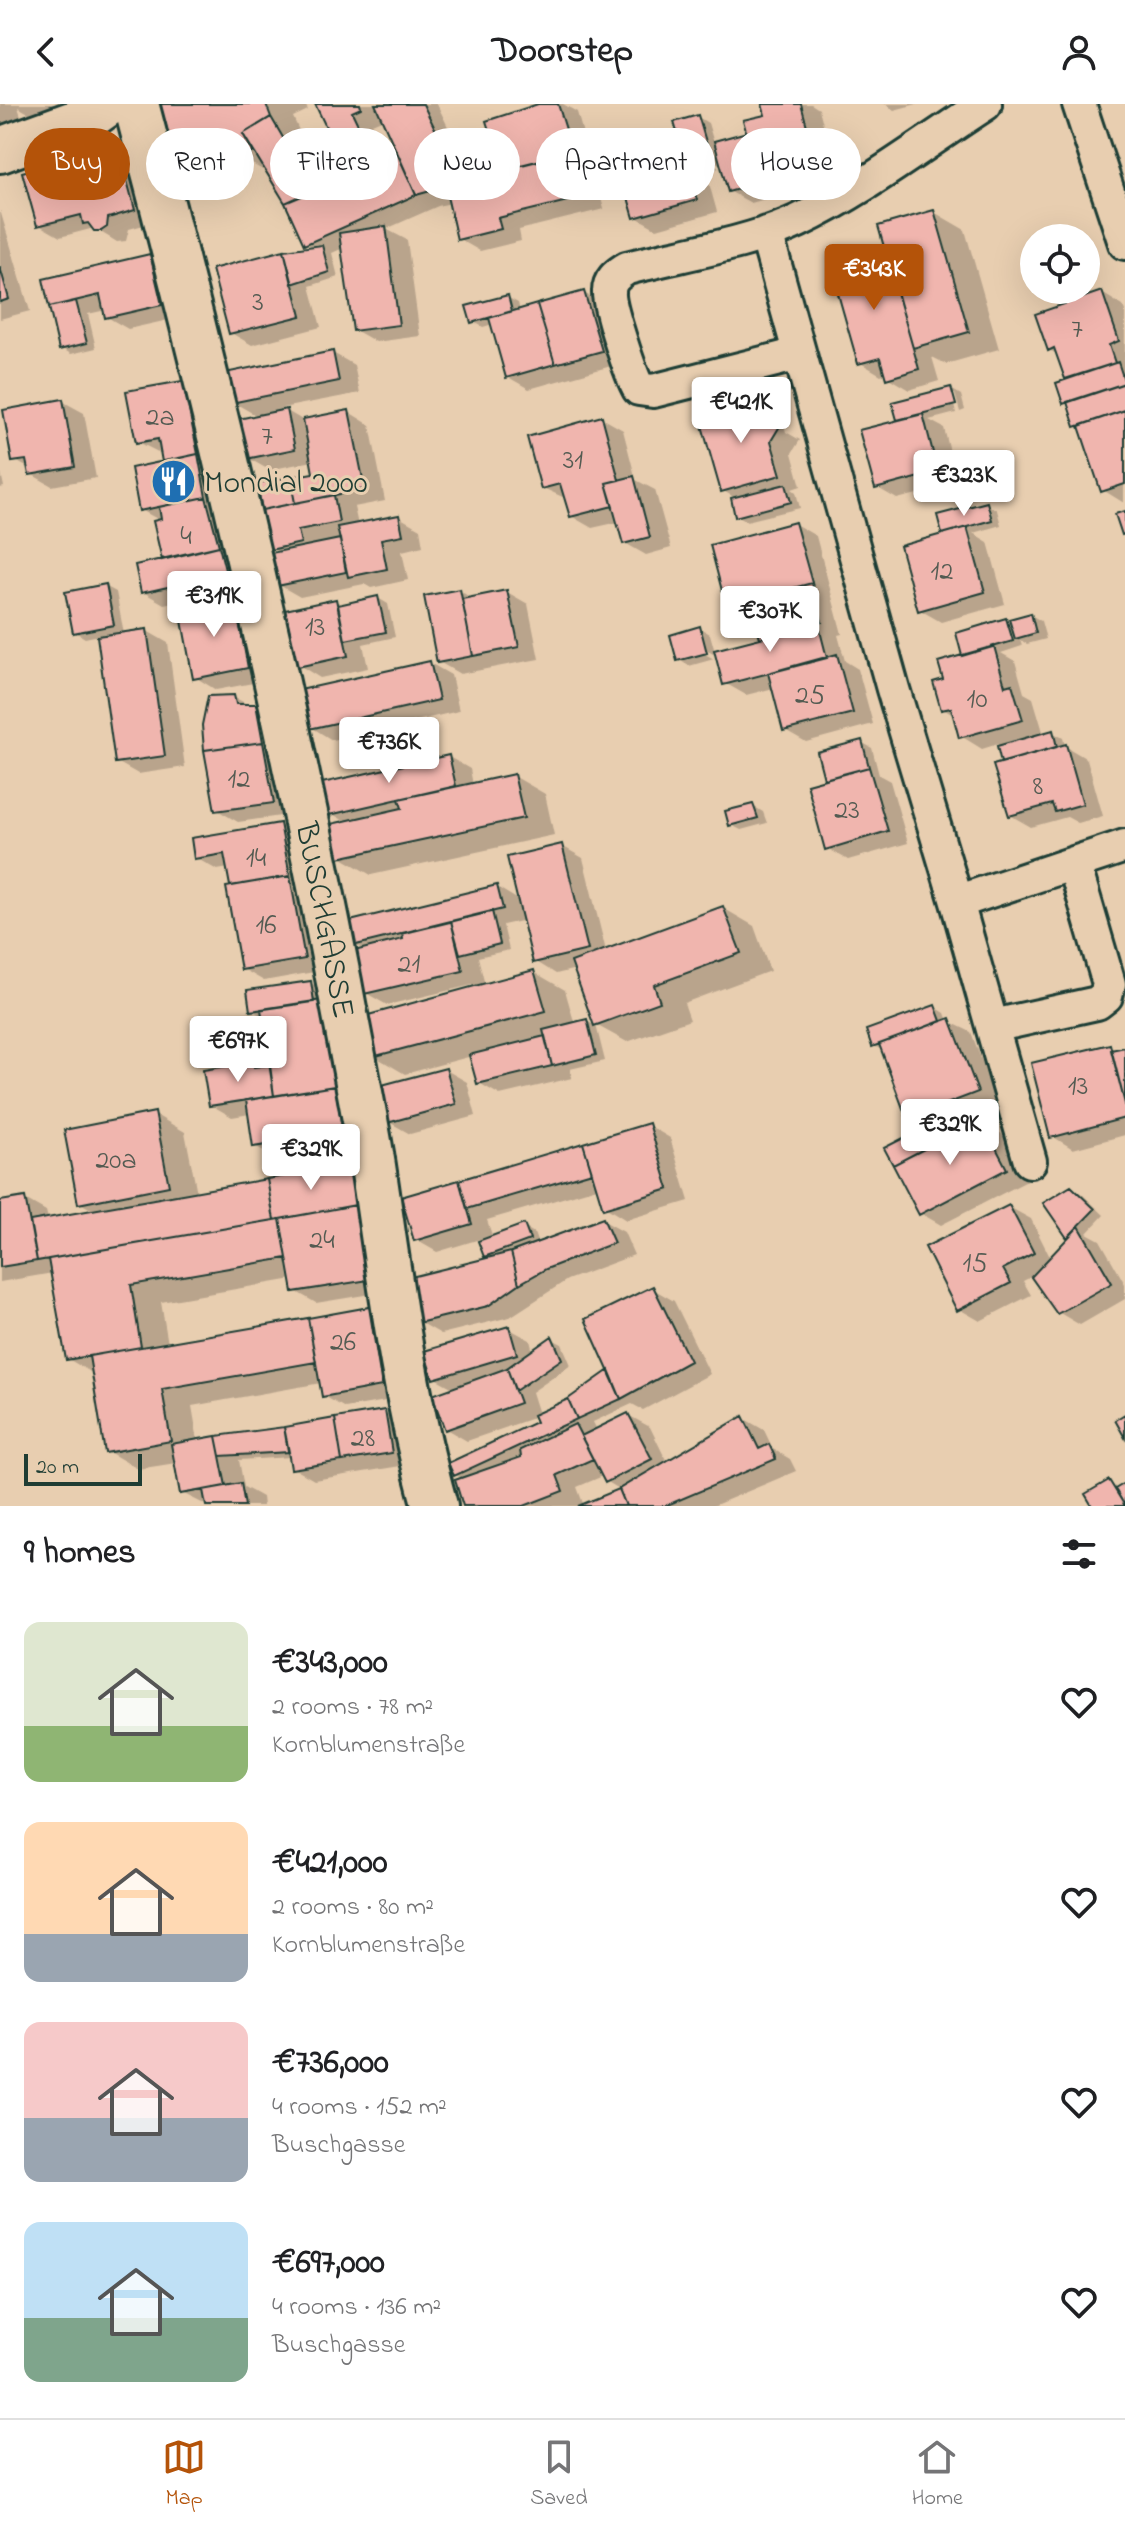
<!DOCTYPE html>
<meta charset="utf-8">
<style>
body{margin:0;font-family:"Indie Flower",sans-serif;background:#f2f2f2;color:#202124;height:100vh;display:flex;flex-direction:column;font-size:30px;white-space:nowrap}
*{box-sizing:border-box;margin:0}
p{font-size:26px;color:#757577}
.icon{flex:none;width:44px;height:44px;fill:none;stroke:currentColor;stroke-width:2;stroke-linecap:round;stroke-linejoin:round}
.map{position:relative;height:1402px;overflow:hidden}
.panel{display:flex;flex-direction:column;background:#fff;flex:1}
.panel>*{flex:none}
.guide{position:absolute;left:24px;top:24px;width:1078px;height:72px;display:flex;gap:16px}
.controls{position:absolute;left:1020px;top:120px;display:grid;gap:16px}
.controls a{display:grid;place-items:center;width:80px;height:80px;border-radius:50%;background:#fff;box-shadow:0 8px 32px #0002;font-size:40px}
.scale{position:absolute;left:24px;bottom:20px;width:118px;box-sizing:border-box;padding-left:8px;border:4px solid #1f3d34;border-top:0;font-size:22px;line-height:28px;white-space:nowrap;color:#1f3d34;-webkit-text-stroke:6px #e8ceb0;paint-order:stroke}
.price{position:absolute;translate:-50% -68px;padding:0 18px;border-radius:8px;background:#fff;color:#222;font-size:26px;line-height:52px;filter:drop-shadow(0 2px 4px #0008)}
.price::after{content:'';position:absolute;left:50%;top:48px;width:24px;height:18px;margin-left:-12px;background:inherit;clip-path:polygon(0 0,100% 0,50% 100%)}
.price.active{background:#b45309;color:#fff}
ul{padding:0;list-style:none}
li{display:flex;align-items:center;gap:24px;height:200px;padding:0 24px}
li span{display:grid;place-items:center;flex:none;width:224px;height:160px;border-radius:16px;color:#555}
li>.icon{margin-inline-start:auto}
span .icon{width:96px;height:96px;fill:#fffc;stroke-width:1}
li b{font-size:34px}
h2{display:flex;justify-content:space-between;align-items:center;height:96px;padding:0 24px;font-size:34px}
.chip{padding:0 28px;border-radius:36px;background:#fff;box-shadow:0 8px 32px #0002;font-size:28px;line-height:72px}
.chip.active{background:#b45309;color:#fff}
header{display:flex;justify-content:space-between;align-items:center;height:104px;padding:0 24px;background:#fff;font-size:36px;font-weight:700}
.tabs{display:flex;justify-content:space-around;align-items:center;height:112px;border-top:2px solid #e0e0e0;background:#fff;font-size:22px;color:#757577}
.tabs a{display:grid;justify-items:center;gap:4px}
.tabs .active{color:#b45309}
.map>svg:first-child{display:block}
.shadow{fill:#0003;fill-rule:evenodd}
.building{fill:#f0b5ae;stroke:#1f3d34;stroke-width:2}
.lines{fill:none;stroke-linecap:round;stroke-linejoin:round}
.street-casing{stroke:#1f3d34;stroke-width:38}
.secondary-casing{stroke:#1f3d34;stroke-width:50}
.street{stroke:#e8ceb0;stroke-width:32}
.secondary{stroke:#e8ceb0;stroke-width:44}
.labels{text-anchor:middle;stroke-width:6;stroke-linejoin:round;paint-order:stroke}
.number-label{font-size:28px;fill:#535b52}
.poi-label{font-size:32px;fill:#1f3d34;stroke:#e8ceb0;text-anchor:start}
.street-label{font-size:32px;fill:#1f3d34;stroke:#e8ceb0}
</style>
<header><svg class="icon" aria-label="back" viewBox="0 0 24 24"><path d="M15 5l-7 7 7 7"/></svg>Doorstep<svg class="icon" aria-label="person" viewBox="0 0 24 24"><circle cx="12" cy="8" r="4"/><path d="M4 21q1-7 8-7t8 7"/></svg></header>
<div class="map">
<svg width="1125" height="1402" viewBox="0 0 1125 1402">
<rect width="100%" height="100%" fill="#e8ceb0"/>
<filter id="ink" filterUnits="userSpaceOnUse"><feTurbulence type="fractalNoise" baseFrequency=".0125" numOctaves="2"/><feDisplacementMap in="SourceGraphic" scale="16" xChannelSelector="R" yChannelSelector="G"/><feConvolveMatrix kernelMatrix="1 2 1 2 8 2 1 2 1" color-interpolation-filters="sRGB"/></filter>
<g filter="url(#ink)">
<path class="shadow" d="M0,0H77L39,15L18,3L26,27L0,35Z
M162,0H305L308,6L293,13L301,31L296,34L325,84L400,49L384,15L372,20L382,41L358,53L337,40L317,0H437L473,75L505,67L544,0H563L577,8L604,105L519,126L521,137L480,147L459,135L451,99L438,102L386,125L407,136L420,232L376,238L355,226L341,145L332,149L338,173L310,182L321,223L252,241L231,229L314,144L306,139L287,98L270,70L252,60L241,66L217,52L204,59L174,41Z
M771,0H811L819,5L836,68L778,83L780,91L751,99L729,87L723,62L705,52L703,55L719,64L706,68L717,108L657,125L636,113L680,32L698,13L708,19L714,39L749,30L767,12Z
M885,0H917L894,6Z
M118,45L139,57L155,118L129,125L126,137L117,138L94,124L60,133L39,121Z
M0,106L30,207L0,215Z
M934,108L965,126L999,245L946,260L932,253L939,277L909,286L887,273L886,269L881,271L859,258L886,143Z
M150,153L171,165L182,213L128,225L107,213L106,206L88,210L96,244L71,250L61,244L45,177Z
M584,189L605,201L622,259L529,285L508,273L493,220L483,223L472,217L507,193L518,199L520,207Z
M1102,189L1123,202L1125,207L1124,399L1103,386L1082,325L1076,322L1070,301L1064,298L1070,276L1066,274L1059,251L1049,246Z
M333,249L354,261L360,289L282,304L304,317L349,308L370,321L385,397L354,403L358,421L399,413L420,425L423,442L402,447L408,476L371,484L364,480L300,493L279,481L280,449L272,444L260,381L315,370L313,357L269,366L248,354L259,313L233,298Z
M182,279L203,291L246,482L164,500L143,488L164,457L161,417L141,406L164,359L162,350L138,338Z
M951,285L961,291L965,306L960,308L955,290H951L956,309L929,316L944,324L958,380L897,395L876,383L902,317L899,315Z
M759,296L780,308L786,328L800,336L792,349L801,382L792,385L796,388L800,404L747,417L737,411V395L722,386Z
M62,297L84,309L96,374L52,382L31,370L30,365L14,356Z
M602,314L623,326L636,376L655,386L671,444L646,451L625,439L619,418L592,424L571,412L567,395L543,384Z
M0,364L4,383L0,384Z
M986,400L997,406L1001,421L973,429L988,438L1005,500L941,518L920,506L948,431L944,429Z
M795,420L816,432L842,530L838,531L845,557L858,565L873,620L806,638L785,626L774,584L746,591L725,579L718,553L700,542L698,546L714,555L689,562L679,556L700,524L710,530L715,548L763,536L756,511L749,513L728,500Z
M105,482L116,488L124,530L147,527L168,539L185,663L138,670L117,658L99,531L85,534L75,528Z
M460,487L473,495L507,488L528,500L539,555L460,570L439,558Z
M378,494L388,500L395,533L363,540L368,564L320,574L299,561L336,497L344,502Z
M234,497L255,509L269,576L216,586L195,573Z
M1031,511L1041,517L1046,535L1027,540L1020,536L1022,542L1001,549L1015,557L1024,589L1033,594L1044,631L1052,628L1063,634L1065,642L1087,655L1103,712L1078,719L1067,713L1031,723L1010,711L1004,661L998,640L982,645L961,632L955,612L943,605L945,577L964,553L1006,516L1013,520Z
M430,559L451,571L459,607L332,636L311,623Z
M233,593L276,614L295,710L238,718L217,706Z
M861,638L872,644L879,671L890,677L908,739L848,756L827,744L830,676L826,674Z
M449,653L470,665L473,681L514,672L545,690L554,731L371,771L340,753L346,718L331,709Z
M753,702L763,708L767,719L741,726L731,721Z
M280,721L301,733L325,866L264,877L243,865L229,764L217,766L196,754Z
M562,742L583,754L606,847L723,804L754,822L770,867L684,899L690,916L627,938L596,921L605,957L570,965L572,974L500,991L479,979L472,952L405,970L374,952L473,885L472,881L387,901L366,889L364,846L354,840L497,783L520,797ZM525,816L535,857L556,870L576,865L597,923L587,917L575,921L565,886L534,868L485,881L478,853L509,846L503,821Z
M311,879L321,885L363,1040L276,1054L255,1042L250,1010L232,1013L211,1001L253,960L261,964L272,963L262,912L252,906Z
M935,903L945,909L948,917L971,928L998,1000L930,1025L908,1013L884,947L874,942Z
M1110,942L1118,947L1125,945V1031L1073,1045L1052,1032Z
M446,966L467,978L476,1012L410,1030L389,1018Z
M154,1010L185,1028L197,1089L348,1063L370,1076L389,1187L316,1199L295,1187L293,1175L161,1198L168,1240L368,1205L389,1218L403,1294L345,1304L324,1292L321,1279L192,1302L198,1337L384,1308L406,1320L413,1360L314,1376L293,1364L291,1353L239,1356L244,1383L262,1393L263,1402H208L182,1389L176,1359L138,1365L107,1347L94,1270L68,1255L53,1169L0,1178V1099L25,1095L46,1107L48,1115L95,1107L80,1099Z
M981,1018L1002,1030L1027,1077L941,1121L920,1109L923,1026L933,1032L937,1040Z
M648,1021L670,1034L689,1097L626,1116L605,1103L597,1084L487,1116L493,1134L524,1123L534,1129L538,1140L602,1116L624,1128L634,1151L567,1176L510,1213L441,1230L420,1218L492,1155L485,1151L480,1135L437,1148L416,1136L404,1094Z
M1071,1084L1082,1090L1104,1111L1087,1129L1100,1136L1125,1180V1195L1080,1221L1058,1208L1033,1172L1023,1177L1031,1191L980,1217L959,1205L1009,1103L1031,1115L1051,1155L1071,1134L1068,1132Z
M653,1185L674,1197L710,1270L643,1306L632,1300L593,1318L597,1326L628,1311L650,1323L667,1358L743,1314L764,1326L773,1345L790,1355L796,1367L713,1402H465L463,1375L456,1371L538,1319L536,1313L467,1337L446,1325L455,1285L435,1274L508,1224L530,1236L533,1248L552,1235L562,1240L571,1261L532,1288L539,1310L569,1296L611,1268ZM603,1372L606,1377L621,1386L584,1402L577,1383Z"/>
<path class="building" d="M160,0H266L271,13L243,30L253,48L241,56L230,38L209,50L197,29L172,43Z
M315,0H360L361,4L352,8L362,29L335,42Z
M375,0H423L460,76L445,83L416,91Z
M538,0H558L573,48L502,66L486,17Z
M762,0H801L816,56L758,71L743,16L765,11Z
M698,11L712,58L688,66L674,18Z
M271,13L314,87L285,99L243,30Z
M747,28L760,79L728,88L714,37Z
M678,31L697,96L634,114L615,49Z
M118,43L135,106L108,114L107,123L101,127H94L88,119L83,120L81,111L37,122L22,68Z
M397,48L416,91L304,141L285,99Z
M573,48L584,93L498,114L501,125L457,136L445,83L460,76Z
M934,106L969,228L913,244L878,122Z
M386,122L399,221L353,227L339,129Z
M322,141L329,168L292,180L284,146Z
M884,142L919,265L886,275L880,254L858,260L829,158Z
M284,146L301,212L229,230L212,165Z
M150,150L162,201L105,214L100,191L49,203L43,175Z
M0,163L9,195L0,198Z
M584,187L602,247L555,260L537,200Z
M1102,187L1119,237L1109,241L1115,259L1065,275L1054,244L1048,247L1035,210Z
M508,191L512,207L471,219L466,202Z
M76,197L87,239L59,246L49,203Z
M537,200L555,260L506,274L489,214Z
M333,247L339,277L231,299L225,269Z
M1118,258L1125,279L1063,300L1056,279Z
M183,277L198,350L162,358L158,335L136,339L126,287Z
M1125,279V306L1075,323L1067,298Z
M951,283L956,301L897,316L892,298Z
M759,294L765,315L780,322L771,337L781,371L721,388L699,311Z
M63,295L75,363L29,371L26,356L12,358L3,306Z
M287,305L295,345L246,355L238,315Z
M349,306L365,385L295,399L290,373L313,369L303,315Z
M1125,306V380L1101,388L1079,322Z
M923,310L938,368L875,385L859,326Z
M602,312L619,376L606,379L613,402L570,413L560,380L541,385L527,333Z
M198,350L206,393L139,407L131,364Z
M634,372L650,433L623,440L606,379Z
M290,373L295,399L262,406L257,379Z
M786,380L791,398L735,413L731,394Z
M334,391L339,418L298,426L301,439L270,446L262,406Z
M206,393L219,442L162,456L153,417L161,415L159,403Z
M987,398L992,416L942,430L937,411Z
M1125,407V430L1122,431L1115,410Z
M399,411L403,431L381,435L387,465L348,473L337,423Z
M795,418L812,479L726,502L710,441Z
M967,423L985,488L918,507L900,442Z
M340,435L346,468L277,482L271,449Z
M219,442L226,470L141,489L135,461Z
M812,479L822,518L760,534L750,496Z
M106,480L114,521L73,529L65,488Z
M460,485L473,552L437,559L424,492Z
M507,486L519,543L473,552L462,495Z
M378,492L386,528L345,536L338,501Z
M235,495L248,564L193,575L180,506Z
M336,495L348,552L297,563L285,506Z
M1031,509L1036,529L1015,535L1009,515Z
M1006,514L1013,537L962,552L956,529Z
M818,519L827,554L723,581L714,546Z
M700,522L707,549L677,557L670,531Z
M147,525L165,652L115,659L97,532Z
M994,542L1005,582L1012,580L1023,616L959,634L951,604L941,606L933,578L943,575L938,558Z
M837,550L853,609L783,627L768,569Z
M430,557L439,596L309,625L300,586Z
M234,591L236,600H256L263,638L204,646L202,621L208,592Z
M1053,626L1057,643L1001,659L997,642Z
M862,636L869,663L824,675L817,648Z
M263,638L274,699L215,707L204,646Z
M1066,640L1083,700L1055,708L1052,700L1009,712L993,661Z
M449,651L456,682L329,711L322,679Z
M869,663L888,727L825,746L807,680Z
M514,670L524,714L338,754L331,720L402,704L399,695Z
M753,700L758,714L729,722L725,707Z
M280,719L290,772L230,782L224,750L194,755L191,734Z
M562,740L588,846L533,859L507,753Z
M290,772L305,855L241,866L226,783Z
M497,781L503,805L352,842L346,818Z
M723,802L741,849L654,881L660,898L594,922L571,858Z
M492,807L500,840L460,850L451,817Z
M451,817L463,867L364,890L354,847L403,835L402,829Z
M534,866L546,907L372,953L361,913Z
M311,877L314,898L250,907L247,886Z
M322,896L335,982L274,992L261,905Z
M935,901L941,917L872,943L866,926Z
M950,914L978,988L907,1015L879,940Z
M587,915L596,951L552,962L543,926Z
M545,932L552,962L477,980L469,951Z
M1110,940L1125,1000V1014L1050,1034L1031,959Z
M1125,943V1000L1111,946Z
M253,958L254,963L270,961L274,992L209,1002L203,966Z
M446,964L456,1000L387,1019L378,982Z
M335,982L343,1029L253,1043L246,996Z
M155,1008L169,1082L78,1100L64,1026Z
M981,1015L1007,1065L919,1111L893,1061Z
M649,1019L669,1085L603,1105L583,1039Z
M923,1024L932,1041L893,1061L884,1044Z
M583,1039L592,1068L467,1105L459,1076Z
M349,1061L356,1101L274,1116L267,1075Z
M267,1075L274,1116L37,1157L30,1117Z
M459,1076L472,1120L414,1137L401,1093Z
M1071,1082L1095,1105L1067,1134L1043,1099Z
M25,1093L37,1157L0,1163V1097Z
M356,1101L369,1176L293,1188L280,1115Z
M1009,1101L1034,1149L1003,1165L1011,1179L957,1207L925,1143Z
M603,1114L614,1139L546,1165L519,1180L511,1148Z
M280,1115L287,1154L131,1181L141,1243L66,1256L48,1155Z
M524,1120L530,1136L484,1153L478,1137Z
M1079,1122L1112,1179L1057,1210L1031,1173Z
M511,1148L519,1180L488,1202L418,1219L407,1174Z
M653,1182L690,1257L621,1295L585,1215Z
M369,1203L382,1282L322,1293L308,1214Z
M308,1214L316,1258L162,1285L171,1337L105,1349L89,1252Z
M509,1222L517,1250L433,1275L424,1247Z
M552,1232L562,1255L515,1287L507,1264Z
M507,1264L520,1299L445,1326L432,1291Z
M609,1266L621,1295L577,1315L568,1295Z
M568,1295L577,1315L454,1372L448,1359L536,1318L533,1311Z
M385,1306L392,1349L342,1357L335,1314Z
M628,1309L652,1355L605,1379L581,1332Z
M1125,1310V1334L1115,1316Z
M743,1312L759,1345L769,1340L776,1355L665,1402H626L619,1385Z
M335,1314L342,1357L291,1365L284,1323Z
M575,1320L593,1355L557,1371L563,1387L524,1402H463L455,1376L521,1353L520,1346Z
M284,1323L289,1348L220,1352L216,1332Z
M216,1332L226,1382L180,1390L171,1340Z
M1109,1376L1125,1402H1092L1085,1390Z
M241,1379L245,1402H206L203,1386Z
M1125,1379V1402L1115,1385Z
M619,1385L626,1402H578Z"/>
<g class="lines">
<defs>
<path id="street" d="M1079,0L1125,139
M766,129L893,585L957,798L1030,1057
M799,250L653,287L639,285C631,272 608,202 609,188C609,175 618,170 627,164C681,150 749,140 798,117C862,87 926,38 985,0
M957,798L1125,742
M993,922L1097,899L1106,892L1109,880L1074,760"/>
<g id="secondary">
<path id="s1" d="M136,0C213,291 282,583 339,878C350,939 363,1000 373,1062C390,1176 404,1291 435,1402"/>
<path d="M0,46L86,15L107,0"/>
</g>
</defs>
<use href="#street" class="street-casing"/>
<use href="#secondary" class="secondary-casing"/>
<use href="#street" class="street"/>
<use href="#secondary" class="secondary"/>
</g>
</g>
<defs>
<symbol id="restaurant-disc" viewBox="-11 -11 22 22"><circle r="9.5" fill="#1f6fb2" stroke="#e8ceb0"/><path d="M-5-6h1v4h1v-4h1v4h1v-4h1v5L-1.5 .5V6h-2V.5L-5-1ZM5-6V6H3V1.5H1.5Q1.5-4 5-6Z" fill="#fff"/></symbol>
</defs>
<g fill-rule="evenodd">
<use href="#restaurant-disc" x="148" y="352" width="51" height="51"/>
</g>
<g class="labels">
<g class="number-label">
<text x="258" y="206">3</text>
<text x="1077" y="233">7</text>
<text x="160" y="321">2a</text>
<text x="267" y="340">7</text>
<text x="573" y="364">31</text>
<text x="186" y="440">4</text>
<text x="942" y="475">12</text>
<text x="315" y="531">13</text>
<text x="810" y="599">25</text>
<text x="977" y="603">10</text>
<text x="239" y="683">12</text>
<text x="1038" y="690">8</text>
<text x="847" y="714">23</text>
<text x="256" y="762">14</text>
<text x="266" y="829">16</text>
<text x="409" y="868">21</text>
<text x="1078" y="990">13</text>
<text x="116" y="1064">20a</text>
<text x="322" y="1144">24</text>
<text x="975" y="1167">15</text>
<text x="343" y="1246">26</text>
<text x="363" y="1342">28</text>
</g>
<g class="poi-label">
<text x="204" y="388">Mondial 2000</text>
</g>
<g class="street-label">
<text dy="11" stroke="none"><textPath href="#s1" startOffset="838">BUSCHGASSE</textPath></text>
</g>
</g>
</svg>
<div class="controls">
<a><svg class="icon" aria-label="locate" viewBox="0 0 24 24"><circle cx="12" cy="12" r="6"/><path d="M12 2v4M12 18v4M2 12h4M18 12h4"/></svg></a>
</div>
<div class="scale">20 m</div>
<b class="price active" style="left:874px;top:208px">€343K</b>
<b class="price" style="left:741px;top:341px">€421K</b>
<b class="price" style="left:964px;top:414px">€323K</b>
<b class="price" style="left:214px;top:535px">€319K</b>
<b class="price" style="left:770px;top:550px">€307K</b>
<b class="price" style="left:389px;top:681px">€736K</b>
<b class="price" style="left:238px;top:980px">€697K</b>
<b class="price" style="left:950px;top:1063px">€329K</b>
<b class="price" style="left:311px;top:1088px">€329K</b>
<div class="guide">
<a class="chip active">Buy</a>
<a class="chip">Rent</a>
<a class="chip">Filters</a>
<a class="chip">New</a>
<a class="chip">Apartment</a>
<a class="chip">House</a>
</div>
</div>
<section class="panel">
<h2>9 homes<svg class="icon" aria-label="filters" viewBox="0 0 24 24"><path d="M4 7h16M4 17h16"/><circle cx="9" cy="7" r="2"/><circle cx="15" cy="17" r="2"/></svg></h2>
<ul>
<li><span style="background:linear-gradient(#dfe7d0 65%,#8fb573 0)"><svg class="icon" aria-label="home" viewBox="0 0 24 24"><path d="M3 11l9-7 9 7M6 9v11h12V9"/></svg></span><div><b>€343,000</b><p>2 rooms · 78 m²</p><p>Kornblumenstraße</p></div><svg class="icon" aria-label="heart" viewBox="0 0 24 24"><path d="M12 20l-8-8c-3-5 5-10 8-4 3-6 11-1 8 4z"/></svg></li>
<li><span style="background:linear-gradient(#ffd9b3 70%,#9aa5b1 0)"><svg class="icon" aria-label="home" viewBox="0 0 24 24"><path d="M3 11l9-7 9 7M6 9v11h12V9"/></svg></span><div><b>€421,000</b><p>2 rooms · 80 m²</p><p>Kornblumenstraße</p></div><svg class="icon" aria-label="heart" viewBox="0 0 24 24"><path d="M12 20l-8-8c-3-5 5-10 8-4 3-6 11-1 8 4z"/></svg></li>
<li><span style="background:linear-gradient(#f6c9c9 60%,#9aa5b1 0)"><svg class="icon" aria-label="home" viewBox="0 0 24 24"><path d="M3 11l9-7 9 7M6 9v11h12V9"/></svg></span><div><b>€736,000</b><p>4 rooms · 152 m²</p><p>Buschgasse</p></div><svg class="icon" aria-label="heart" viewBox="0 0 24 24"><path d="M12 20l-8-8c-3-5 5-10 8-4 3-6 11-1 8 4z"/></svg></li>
<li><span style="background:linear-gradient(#bfe0f5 60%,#7fa58c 0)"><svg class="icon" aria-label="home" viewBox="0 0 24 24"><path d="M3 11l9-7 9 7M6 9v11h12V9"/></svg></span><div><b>€697,000</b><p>4 rooms · 136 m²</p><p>Buschgasse</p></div><svg class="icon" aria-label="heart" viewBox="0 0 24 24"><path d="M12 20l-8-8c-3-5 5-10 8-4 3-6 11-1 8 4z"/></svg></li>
</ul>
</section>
<nav class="tabs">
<a class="active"><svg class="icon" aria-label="map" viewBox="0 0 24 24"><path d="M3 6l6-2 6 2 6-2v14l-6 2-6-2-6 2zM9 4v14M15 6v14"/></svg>Map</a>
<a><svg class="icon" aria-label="saved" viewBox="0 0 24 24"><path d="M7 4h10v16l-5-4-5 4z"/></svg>Saved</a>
<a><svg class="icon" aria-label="home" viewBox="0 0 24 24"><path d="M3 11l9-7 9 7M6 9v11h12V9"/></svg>Home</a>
</nav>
